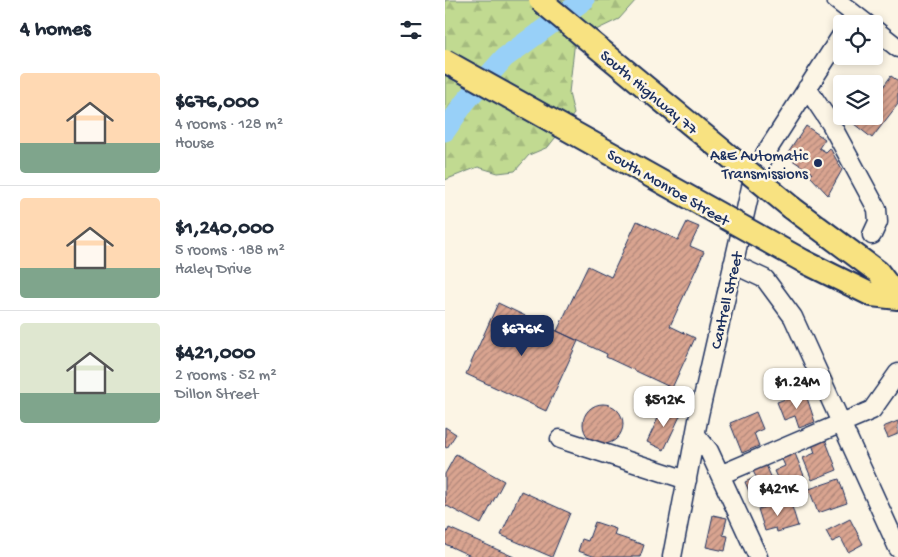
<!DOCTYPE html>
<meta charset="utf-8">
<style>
body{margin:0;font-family:"Gochi Hand",sans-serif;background:#f2f2f3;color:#1f2937;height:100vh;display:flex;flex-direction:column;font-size:19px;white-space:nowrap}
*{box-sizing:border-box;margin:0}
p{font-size:16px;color:#747a83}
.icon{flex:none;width:28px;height:28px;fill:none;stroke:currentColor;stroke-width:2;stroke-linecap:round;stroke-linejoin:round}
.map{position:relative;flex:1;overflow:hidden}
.panel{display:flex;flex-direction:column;background:#fff;width:445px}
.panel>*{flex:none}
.tools{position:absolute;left:388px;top:15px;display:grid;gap:10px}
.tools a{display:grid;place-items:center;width:50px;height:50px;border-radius:5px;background:#fff;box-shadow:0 2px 8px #0003;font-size:25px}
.price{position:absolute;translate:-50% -42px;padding:0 11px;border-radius:10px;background:#fff;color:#222;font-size:16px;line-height:32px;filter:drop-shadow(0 1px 2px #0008)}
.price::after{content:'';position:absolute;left:50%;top:30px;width:15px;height:11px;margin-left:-8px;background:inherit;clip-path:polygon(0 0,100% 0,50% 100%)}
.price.selected{background:#1b2f5e;color:#fff}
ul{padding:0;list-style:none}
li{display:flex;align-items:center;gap:15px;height:125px;padding:0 20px}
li+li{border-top:1px solid #e0e1e3}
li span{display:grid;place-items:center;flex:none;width:140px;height:100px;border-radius:5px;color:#555}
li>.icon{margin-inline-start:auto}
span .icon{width:60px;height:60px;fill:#fffc;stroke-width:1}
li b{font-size:21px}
h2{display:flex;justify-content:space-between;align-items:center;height:60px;padding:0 20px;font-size:21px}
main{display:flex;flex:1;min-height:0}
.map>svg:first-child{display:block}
.forest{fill:url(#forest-firs);stroke:#6e8478}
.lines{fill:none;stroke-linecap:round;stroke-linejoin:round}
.river{stroke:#98d0f8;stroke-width:21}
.building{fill:url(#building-hatch);stroke:#1b2f5e}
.minor-casing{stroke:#1b2f5e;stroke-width:21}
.major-casing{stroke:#1b2f5e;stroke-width:26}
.minor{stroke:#fcf5e5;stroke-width:18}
.major{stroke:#f8e281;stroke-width:22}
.major-bridge-casing{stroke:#1b2f5e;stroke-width:26;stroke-linecap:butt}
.major-bridge{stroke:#f8e281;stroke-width:22}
.poi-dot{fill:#1b2f5e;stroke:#fcf5e5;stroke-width:2}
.labels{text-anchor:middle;stroke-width:5;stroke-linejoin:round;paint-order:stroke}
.street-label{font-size:16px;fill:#1b2f5e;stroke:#fcf5e5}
.poi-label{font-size:16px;fill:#1b2f5e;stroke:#fcf5e5;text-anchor:end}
</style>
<main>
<section class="panel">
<h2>4 homes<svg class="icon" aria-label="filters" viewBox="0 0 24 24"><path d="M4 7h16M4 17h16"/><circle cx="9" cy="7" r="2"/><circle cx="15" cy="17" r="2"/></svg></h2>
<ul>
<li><span style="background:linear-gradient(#ffd9b3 70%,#7fa58c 0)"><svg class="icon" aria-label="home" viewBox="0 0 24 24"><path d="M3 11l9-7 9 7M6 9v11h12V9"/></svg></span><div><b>$676,000</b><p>4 rooms · 128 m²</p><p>House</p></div></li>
<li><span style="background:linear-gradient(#ffd9b3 70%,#7fa58c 0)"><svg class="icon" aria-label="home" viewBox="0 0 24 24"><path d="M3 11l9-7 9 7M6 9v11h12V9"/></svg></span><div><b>$1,240,000</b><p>5 rooms · 188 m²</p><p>Haley Drive</p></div></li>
<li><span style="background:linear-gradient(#dfe7d0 70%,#7fa58c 0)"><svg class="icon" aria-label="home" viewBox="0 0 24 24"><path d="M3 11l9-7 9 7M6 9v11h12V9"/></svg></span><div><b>$421,000</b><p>2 rooms · 52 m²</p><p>Dillon Street</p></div></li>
</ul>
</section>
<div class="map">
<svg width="453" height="557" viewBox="0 0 453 557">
<defs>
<pattern id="forest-firs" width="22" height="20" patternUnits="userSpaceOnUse" patternTransform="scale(1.25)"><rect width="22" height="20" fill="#c1da91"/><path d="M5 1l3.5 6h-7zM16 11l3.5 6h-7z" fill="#a5bb7f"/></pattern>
<pattern id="building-hatch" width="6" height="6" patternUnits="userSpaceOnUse" patternTransform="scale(1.25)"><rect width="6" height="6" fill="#d9a490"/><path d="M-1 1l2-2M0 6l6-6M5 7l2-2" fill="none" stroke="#af8679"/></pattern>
</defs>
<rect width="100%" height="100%" fill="#fcf5e5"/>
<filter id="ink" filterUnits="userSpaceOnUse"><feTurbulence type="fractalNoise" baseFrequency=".02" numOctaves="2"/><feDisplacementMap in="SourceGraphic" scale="10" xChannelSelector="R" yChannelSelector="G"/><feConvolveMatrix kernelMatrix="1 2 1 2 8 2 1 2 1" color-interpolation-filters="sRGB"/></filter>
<g filter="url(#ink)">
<path class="forest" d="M0,0H191L174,19L130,40L124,93L129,114L103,147L84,155L70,171L53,173L33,167L0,180Z"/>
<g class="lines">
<path class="river" d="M0,131L20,102L59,58L139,0"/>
</g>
<path class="building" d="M446,76L453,81V104L427,138L409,124L416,116H429V99Z
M361,126L380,139L374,148L381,152L385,148L397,170L383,195L365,176L367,173L341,156Z
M192,221L233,240L242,222L254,227L245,246L259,252L225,326L250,338L227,388L161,357L162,354L112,331L143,266L166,277Z
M53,303L133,341L101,411L21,374Z
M360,392L370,422L354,428L350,416L339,420L332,402Z
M138 424a20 20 0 1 1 40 0a20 20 0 1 1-40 0Z
M219,405L236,414L219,450L202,442Z
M311,412L318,429L309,433L314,446L297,453L285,423Z
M453,421V434L443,438L438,427Z
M0,427L11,434L2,448L0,447Z
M380,439L392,470L367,480L358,458L370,453L367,444Z
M349,451L362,483L339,493L329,471L340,466L336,457Z
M11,454L59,481L36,524L0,505V474Z
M321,465L334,495L310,505L300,482L311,477L308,471Z
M394,479L402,503L373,513L364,489Z
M76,491L125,513L107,557L56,535Z
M345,500L353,526L332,532L331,528L320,531L313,509Z
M268,515L282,518L278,535L283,536L280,551L261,547Z
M405,519L418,544L403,552L396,538L387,542L381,531Z
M150,522L171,529L169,535L199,545L195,557H151L133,551L137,539L143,541Z
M4,528L69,557H28L0,544V537Z"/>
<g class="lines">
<defs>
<path id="minor" d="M391,0L422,24
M429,29L453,48
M362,88L386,124L432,209L433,222L427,235
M288,264L320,279L348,317L453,548
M251,435L264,451L313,557
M115,439L242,480
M275,475L427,410L453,373
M227,557L254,415L306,187L320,154L396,36"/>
<path id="major" d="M347,208L433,272L453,298
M360,262L427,295L453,298"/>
</defs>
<use href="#minor" class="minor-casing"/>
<use href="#major" class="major-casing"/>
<use href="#minor" class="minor"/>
<use href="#major" class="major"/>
<defs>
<path id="major-bridge" d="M95,0L347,208
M0,61L360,262"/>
</defs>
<use href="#major-bridge" class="major-bridge-casing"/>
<use href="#major-bridge" class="major-bridge"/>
</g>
</g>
<circle class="poi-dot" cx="373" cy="163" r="5"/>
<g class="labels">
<g class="street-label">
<text transform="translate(205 91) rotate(40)" y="6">South Highway 77</text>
<text transform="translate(224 186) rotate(30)" y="6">South Monroe Street</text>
<text transform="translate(280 300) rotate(-77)" y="6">Cantrell Street</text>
</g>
<g class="poi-label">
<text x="363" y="160">A&amp;E Automatic<tspan x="363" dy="18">Transmissions</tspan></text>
</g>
</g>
</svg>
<div class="tools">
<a><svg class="icon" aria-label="locate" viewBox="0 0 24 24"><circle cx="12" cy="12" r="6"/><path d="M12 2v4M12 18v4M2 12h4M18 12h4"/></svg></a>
<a><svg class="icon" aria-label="layers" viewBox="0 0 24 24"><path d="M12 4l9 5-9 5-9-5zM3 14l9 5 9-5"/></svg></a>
</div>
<b class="price selected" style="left:77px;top:357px">$676K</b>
<b class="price" style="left:352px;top:410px">$1.24M</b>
<b class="price" style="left:219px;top:428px">$512K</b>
<b class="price" style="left:333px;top:517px">$421K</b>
</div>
</main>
